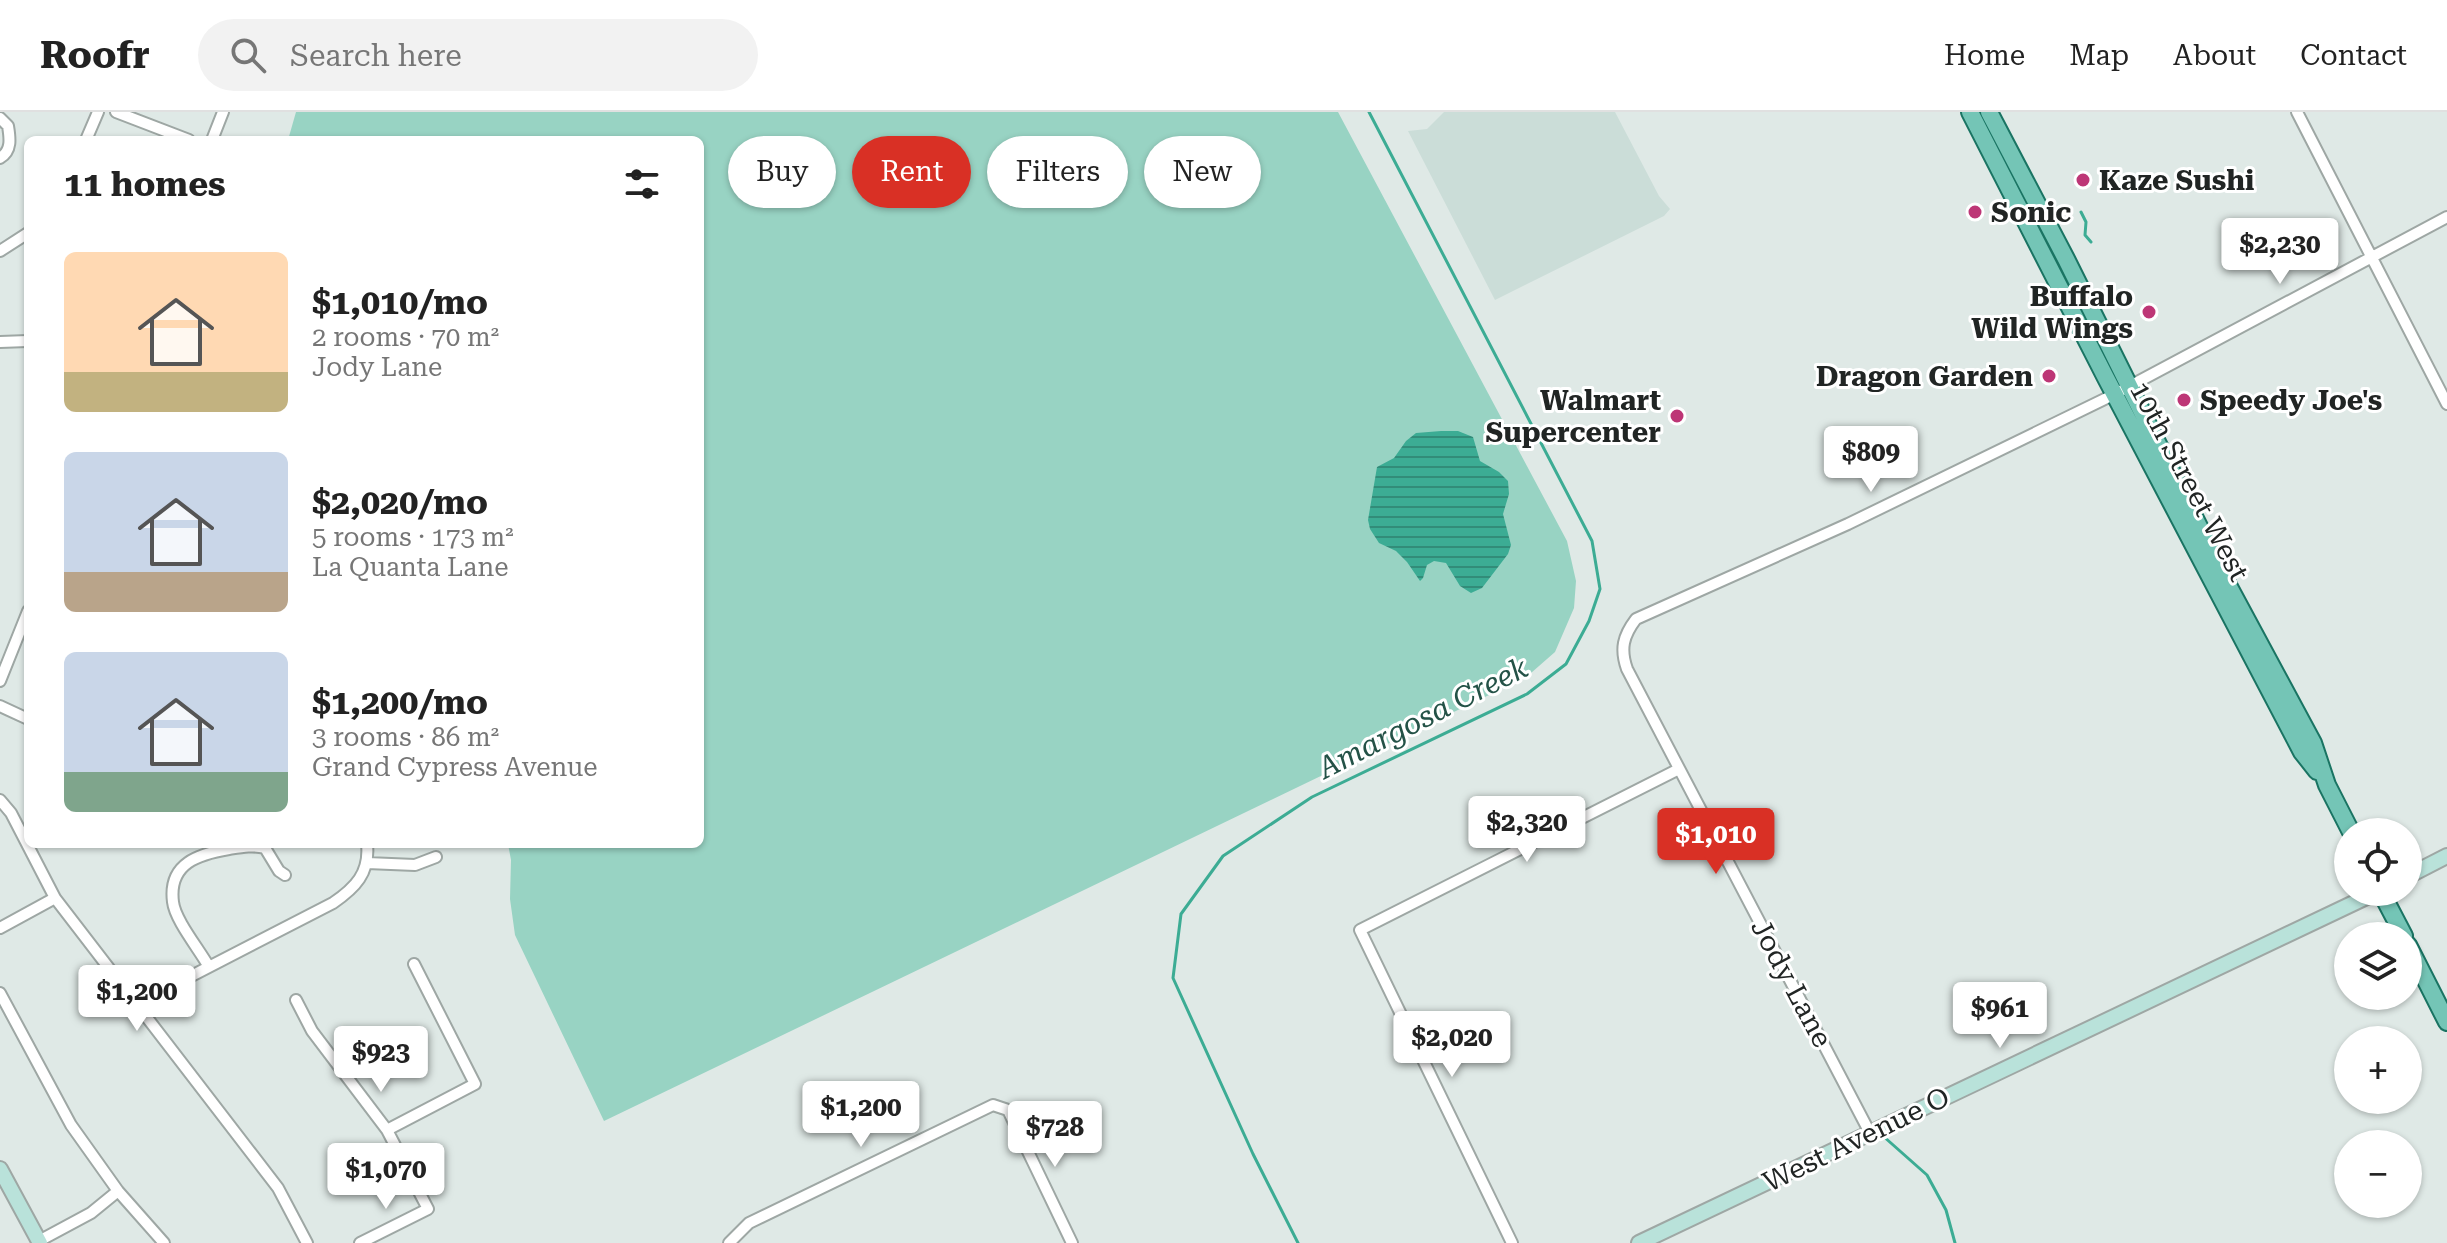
<!DOCTYPE html>
<meta charset="utf-8">
<style>
body{margin:0;font-family:"Roboto Serif",serif;background:#f2f2f2;color:#222;height:100vh;display:flex;flex-direction:column;font-size:30px;white-space:nowrap}
*{box-sizing:border-box;margin:0}
p{font-size:26px;color:#767676}
.icon{flex:none;width:44px;height:44px;fill:none;stroke:currentColor;stroke-width:2;stroke-linecap:round;stroke-linejoin:round}
.map{position:relative;flex:1;overflow:hidden}
.details{position:absolute;left:24px;top:24px;width:680px;height:712px;display:flex;flex-direction:column;background:#fff;border-radius:12px;box-shadow:0 2px 6px #0004}
.details>*{flex:none}
.guide{position:absolute;left:728px;top:24px;width:760px;height:72px;display:flex;gap:16px}
.fabs{position:absolute;left:2334px;top:706px;display:grid;gap:16px}
.fabs a{display:grid;place-items:center;width:88px;height:88px;border-radius:50%;background:#fff;box-shadow:0 2px 6px #0004;font-size:40px}
.price{position:absolute;translate:-50% -68px;padding:0 18px;border-radius:8px;background:#fff;color:#222;font-size:26px;line-height:52px;filter:drop-shadow(0 2px 4px #0008)}
.price::after{content:'';position:absolute;left:50%;top:48px;width:24px;height:18px;margin-left:-12px;background:inherit;clip-path:polygon(0 0,100% 0,50% 100%)}
.price.current{background:#d93025;color:#fff}
ul{padding:0;list-style:none}
li{display:flex;align-items:center;gap:24px;height:200px;padding:0 40px}
li span{display:grid;place-items:center;flex:none;width:224px;height:160px;border-radius:12px;color:#555}
li>.icon{margin-inline-start:auto}
span .icon{width:96px;height:96px;fill:#fffc;stroke-width:1}
li b{font-size:34px}
h2{display:flex;justify-content:space-between;align-items:center;height:96px;padding:0 40px;font-size:34px}
.chip{padding:0 28px;border-radius:36px;background:#fff;box-shadow:0 2px 6px #0004;font-size:28px;line-height:72px}
.chip.current{background:#d93025;color:#fff}
header{display:flex;align-items:center;gap:48px;box-sizing:border-box;height:112px;padding:0 40px;background:#fff;border-bottom:2px solid #e0e0e0}
header strong{font-size:38px}
nav{display:flex;gap:44px;margin-inline-start:auto;font-size:28px}
.search{width:560px;height:72px;background:#f2f2f2;display:flex;align-items:center;gap:20px;box-sizing:border-box;padding:0 28px;border-radius:44px;color:#767676;font-size:30px}
.map>svg:first-child{display:block}
.built{fill:#cbddd8}
.grass{fill:#98d3c3}
.water{fill:url(#water-rules)}
.lines{fill:none;stroke-linecap:round;stroke-linejoin:round}
.stream{stroke:#3cac94;stroke-width:3}
.street-casing{stroke:#9ea7a4;stroke-width:14}
.secondary-casing{stroke:#9ea7a4;stroke-width:18}
.primary-casing{stroke:#1a7463;stroke-width:20}
.street{stroke:#fff;stroke-width:10}
.secondary{stroke:#b9e2da;stroke-width:14}
.primary{stroke:#74c5b6;stroke-width:16}
.poi-dot{fill:#bd3676;stroke:#fff;stroke-width:3}
.labels{text-anchor:middle;stroke-width:6;stroke-linejoin:round;paint-order:stroke}
.poi-label{font-size:28px;font-weight:bold;fill:#212524;stroke:#fff;text-anchor:start}
.street-label{font-size:28px;fill:#212524;stroke:#fff}
.water-label{font-size:30px;font-style:italic;fill:#245247;stroke:#fff}
</style>
<header>
<strong>Roofr</strong>
<div class="search"><svg class="icon" aria-label="search" viewBox="0 0 24 24"><circle cx="10" cy="10" r="6"/><path d="M15 15l6 6"/></svg>Search here</div>
<nav><a>Home</a><a>Map</a><a>About</a><a>Contact</a></nav>
</header>
<div class="map">
<svg width="2447" height="1131" viewBox="0 0 2447 1131">
<defs>
<pattern id="water-rules" width="6" height="5" patternUnits="userSpaceOnUse" patternTransform="scale(2)"><rect width="6" height="5" fill="#3cac94"/><path d="M0 2.5h6" fill="none" stroke="#328c79"/></pattern>
</defs>
<rect width="100%" height="100%" fill="#dfe9e6"/>
<path class="built" d="M1444,0H1615L1659,84L1670,97L1664,104L1495,188L1408,19L1427,17Z"/>
<path class="grass" d="M296,0H1338L1567,429L1576,469L1574,496L1555,540L1531,561L1514,571L604,1009L515,823L510,787L511,748L508,732H700V28H288Z"/>
<path class="water" d="M1441,319H1458L1473,325L1480,349L1499,360L1508,369L1509,382L1503,402L1511,433L1508,442L1482,476L1471,481L1460,474L1446,451L1434,449L1427,453L1423,466L1420,469L1407,450L1396,439L1379,431L1370,417L1368,408L1377,355L1394,346L1406,329L1416,321Z"/>
<g class="lines">
<path class="stream" d="M2081,100L2086,110L2085,123L2091,130
M1883,1024L1927,1063L1946,1098L1955,1131
M1298,1131L1253,1042L1173,866L1181,802L1223,744L1312,685L1527,582L1566,552L1589,509L1600,477L1592,429L1369,0"/>
<defs>
<path id="street" d="M116,0L189,28
M2297,0L2447,292
M0,6L8,14C10,26 12,39 0,46
M86,28L98,0
M212,28L223,0
M0,139L28,121
M0,230L28,229
M0,569L28,499
M0,594L28,607
M0,688L11,701L55,786L278,1076L307,1131
M367,751L415,753L436,745
M0,816L55,786
M209,855C199,837 175,808 173,790C168,751 199,742 229,737C242,735 253,733 265,736L279,759L285,763
M0,881L71,1013L118,1079L164,1131
M296,888L312,919L387,1018L428,1097L360,1131
M141,898L172,874L333,791C355,776 370,761 367,732
M387,1018L475,972L414,852
M1870,1021L1627,557C1620,537 1623,524 1636,507L1848,412L2115,282L2447,105
M39,1129L91,1101L118,1079
M729,1131L749,1111L993,993L1008,998L1072,1131
M1512,1131L1360,818L1679,657"/>
<path id="secondary" d="M2408,764L2447,744
M0,1057L40,1131
M1639,1131L2377,780"/>
<path id="primary" d="M1970,0L2106,266L2302,640L2317,659
M1989,0L2066,147L2229,475L2313,631L2327,673L2351,720
M2381,780L2404,824
M2408,833L2447,910"/>
</defs>
<use href="#street" class="street-casing"/>
<use href="#secondary" class="secondary-casing"/>
<use href="#primary" class="primary-casing"/>
<use href="#street" class="street"/>
<use href="#secondary" class="secondary"/>
<use href="#primary" class="primary"/>
</g>
<g class="poi-dot">
<circle cx="2083" cy="68" r="8"/>
<circle cx="1975" cy="100" r="8"/>
<circle cx="2149" cy="200" r="8"/>
<circle cx="2049" cy="264" r="8"/>
<circle cx="2184" cy="288" r="8"/>
<circle cx="1677" cy="304" r="8"/>
</g>
<g class="labels">
<g class="poi-label">
<text x="2099" y="78">Kaze Sushi</text>
<text x="1991" y="110">Sonic</text>
<text x="2133" y="194" text-anchor="end">Buffalo<tspan x="2133" dy="32">Wild Wings</tspan></text>
<text x="2033" y="274" text-anchor="end">Dragon Garden</text>
<text x="1661" y="298" text-anchor="end">Walmart<tspan x="1661" dy="32">Supercenter</tspan></text>
<text x="2200" y="298">Speedy Joe's</text>
</g>
<g class="street-label">
<text transform="translate(2190 369) rotate(62)" y="10">10th Street West</text>
<text transform="translate(1792 871) rotate(62)" y="10">Jody Lane</text>
<text transform="translate(1856 1027) rotate(-26)" y="10">West Avenue O</text>
</g>
<g class="water-label">
<text transform="translate(1423 606) rotate(-27)" y="10">Amargosa Creek</text>
</g>
</g>
</svg>
<div class="fabs">
<a><svg class="icon" aria-label="locate" viewBox="0 0 24 24"><circle cx="12" cy="12" r="6"/><path d="M12 2v4M12 18v4M2 12h4M18 12h4"/></svg></a>
<a><svg class="icon" aria-label="layers" viewBox="0 0 24 24"><path d="M12 4l9 5-9 5-9-5zM3 14l9 5 9-5"/></svg></a>
<a>+</a>
<a>−</a>
</div>
<b class="price" style="left:2280px;top:174px">$2,230</b>
<b class="price" style="left:1871px;top:382px">$809</b>
<b class="price" style="left:1527px;top:752px">$2,320</b>
<b class="price current" style="left:1716px;top:764px">$1,010</b>
<b class="price" style="left:137px;top:921px">$1,200</b>
<b class="price" style="left:2000px;top:938px">$961</b>
<b class="price" style="left:1452px;top:967px">$2,020</b>
<b class="price" style="left:381px;top:982px">$923</b>
<b class="price" style="left:861px;top:1037px">$1,200</b>
<b class="price" style="left:1055px;top:1057px">$728</b>
<b class="price" style="left:386px;top:1099px">$1,070</b>
<div class="guide">
<a class="chip">Buy</a>
<a class="chip current">Rent</a>
<a class="chip">Filters</a>
<a class="chip">New</a>
</div>
<section class="details">
<h2>11 homes<svg class="icon" aria-label="filters" viewBox="0 0 24 24"><path d="M4 7h16M4 17h16"/><circle cx="9" cy="7" r="2"/><circle cx="15" cy="17" r="2"/></svg></h2>
<ul>
<li><span style="background:linear-gradient(#ffd9b3 75%,#c2b280 0)"><svg class="icon" aria-label="home" viewBox="0 0 24 24"><path d="M3 11l9-7 9 7M6 9v11h12V9"/></svg></span><div><b>$1,010/mo</b><p>2 rooms · 70 m²</p><p>Jody Lane</p></div></li>
<li><span style="background:linear-gradient(#c9d6e8 75%,#b9a48a 0)"><svg class="icon" aria-label="home" viewBox="0 0 24 24"><path d="M3 11l9-7 9 7M6 9v11h12V9"/></svg></span><div><b>$2,020/mo</b><p>5 rooms · 173 m²</p><p>La Quanta Lane</p></div></li>
<li><span style="background:linear-gradient(#c9d6e8 75%,#7fa58c 0)"><svg class="icon" aria-label="home" viewBox="0 0 24 24"><path d="M3 11l9-7 9 7M6 9v11h12V9"/></svg></span><div><b>$1,200/mo</b><p>3 rooms · 86 m²</p><p>Grand Cypress Avenue</p></div></li>
</ul>
</section>
</div>
